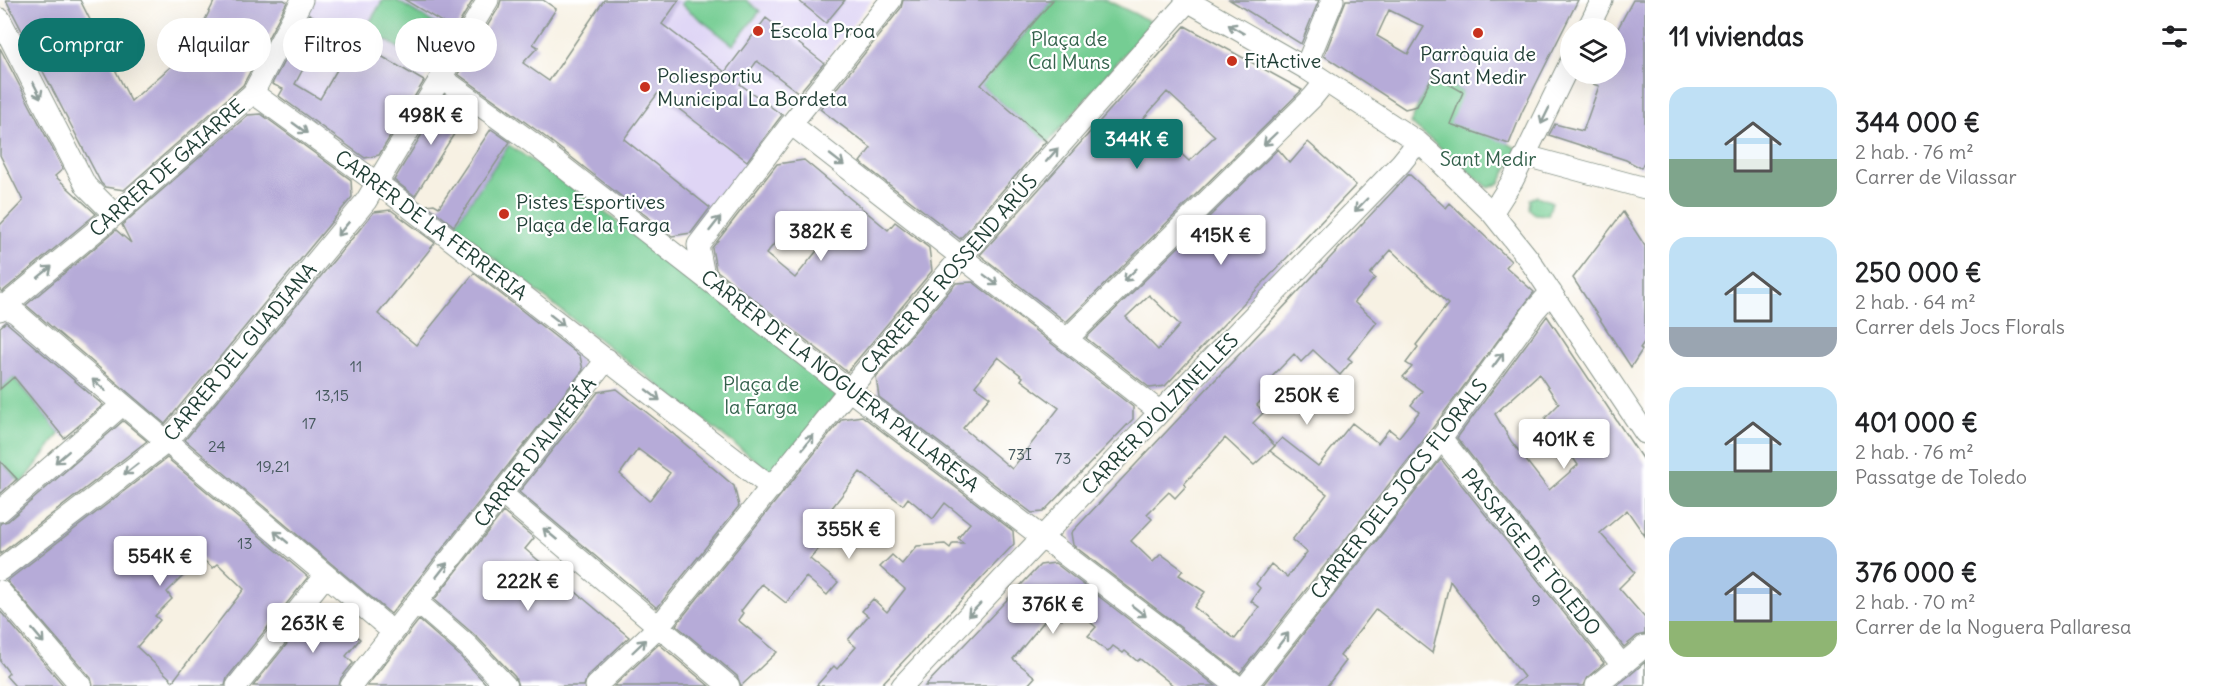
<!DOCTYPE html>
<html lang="es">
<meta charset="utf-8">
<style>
body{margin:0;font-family:Delius,sans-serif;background:#f2f2f2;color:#202124;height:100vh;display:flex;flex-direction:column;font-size:22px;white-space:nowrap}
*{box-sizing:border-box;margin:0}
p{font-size:20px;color:#757577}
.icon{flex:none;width:33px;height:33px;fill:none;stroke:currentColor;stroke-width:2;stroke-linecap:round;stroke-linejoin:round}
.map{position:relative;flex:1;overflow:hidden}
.sheet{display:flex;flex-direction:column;background:#fff;width:570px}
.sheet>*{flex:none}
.hud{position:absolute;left:18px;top:18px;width:570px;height:54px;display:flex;gap:12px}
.buttons{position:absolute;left:1560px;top:18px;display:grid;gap:12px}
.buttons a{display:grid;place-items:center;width:66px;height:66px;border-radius:50%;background:#fff;box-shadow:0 6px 24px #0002;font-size:30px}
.price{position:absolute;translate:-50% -51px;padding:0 14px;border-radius:6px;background:#fff;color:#222;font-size:20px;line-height:39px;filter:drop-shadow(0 2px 3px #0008)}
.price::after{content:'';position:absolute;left:50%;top:36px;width:18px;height:14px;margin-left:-9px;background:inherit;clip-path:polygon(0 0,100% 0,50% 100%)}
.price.selected{background:#0f766e;color:#fff}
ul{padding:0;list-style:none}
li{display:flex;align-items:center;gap:18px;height:150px;padding:0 24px}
li span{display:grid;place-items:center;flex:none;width:168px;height:120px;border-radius:18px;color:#555}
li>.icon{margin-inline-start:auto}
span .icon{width:72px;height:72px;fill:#fffc;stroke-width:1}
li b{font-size:26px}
h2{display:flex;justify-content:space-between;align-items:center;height:72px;padding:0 24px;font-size:26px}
.pill{padding:0 21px;border-radius:27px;background:#fff;box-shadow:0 6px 24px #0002;font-size:21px;line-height:54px}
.pill.selected{background:#0f766e;color:#fff}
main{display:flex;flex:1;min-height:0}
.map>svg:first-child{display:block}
.built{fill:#dfd5f5}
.green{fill:#74cd93;stroke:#4a8564;stroke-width:1.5}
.building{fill:#b6abd8;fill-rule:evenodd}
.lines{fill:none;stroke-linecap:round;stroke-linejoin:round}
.street-casing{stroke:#8b978c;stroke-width:23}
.street{stroke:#fff;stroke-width:21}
.oneway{stroke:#8f9e9a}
.poi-dot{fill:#c8321e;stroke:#fff;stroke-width:2}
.labels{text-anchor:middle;stroke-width:4.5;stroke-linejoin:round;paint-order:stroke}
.number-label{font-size:16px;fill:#45585d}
.poi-label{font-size:20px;fill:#1f3d34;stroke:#fff;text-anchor:start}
.park-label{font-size:20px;fill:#34614c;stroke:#fff}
.street-label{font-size:20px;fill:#1f3d34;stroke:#fff}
</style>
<main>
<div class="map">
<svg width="1645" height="686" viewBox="0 0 1645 686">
<rect width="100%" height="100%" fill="#fff"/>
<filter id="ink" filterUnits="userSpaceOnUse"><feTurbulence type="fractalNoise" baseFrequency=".0167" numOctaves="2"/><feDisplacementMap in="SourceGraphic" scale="12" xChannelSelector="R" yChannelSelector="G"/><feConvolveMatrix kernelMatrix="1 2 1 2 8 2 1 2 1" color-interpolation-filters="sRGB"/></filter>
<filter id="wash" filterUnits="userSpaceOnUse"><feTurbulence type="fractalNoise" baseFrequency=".008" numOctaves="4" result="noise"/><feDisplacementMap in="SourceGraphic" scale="24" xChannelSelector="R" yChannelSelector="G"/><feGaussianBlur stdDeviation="1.35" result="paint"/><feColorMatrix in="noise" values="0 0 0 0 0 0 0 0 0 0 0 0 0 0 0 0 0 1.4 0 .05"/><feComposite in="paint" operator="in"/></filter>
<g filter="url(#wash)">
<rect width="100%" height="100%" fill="#f7f1e3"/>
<path class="built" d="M312,0H405L456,30L424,80L356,40L328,84L311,120L295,109L296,105L279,96L283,89L270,82Z
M630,0H872L799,93L785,117L753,96Z
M658,93L749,162L694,233L670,236L594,178Z"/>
<path class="green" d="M383,0H396L447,31L426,65L366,28Z
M684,0H746L760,11L733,45L681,4Z
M1053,0H1106L1152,22L1048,143L955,63L991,74Z
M1433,75L1463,92L1509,144L1518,149L1500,183L1489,188L1410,123Z
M509,145L568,185L825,376L840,392L772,473L453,227Z
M1537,196L1552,202L1548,215L1535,214L1529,209L1530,199Z
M13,377L60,433L22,484L5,466L0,469V389Z"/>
<g id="blocks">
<path class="building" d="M6,0H80L131,101L190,50L215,0H284L287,2L243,85L124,190L105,187L101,183Z
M405,0H473L455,30Z
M501,0H543L556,9L533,44L538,47L523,63L549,81L604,0H679L662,24L725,72L766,18L824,63L799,93L757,61L740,84L782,115L747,161L658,93L624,139L710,208L691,233L672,236L539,132L458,74L499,7Z
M798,0H845L826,23Z
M903,0H1053L981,85L1046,141L960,239L860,162L871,148L820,109L901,8Z
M1230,0H1319L1301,44Z
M1346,0H1578L1522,112L1509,144L1450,124L1463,92L1433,75L1417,106L1405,109L1324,56ZM1389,10L1424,27L1408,54L1377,36Z
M1633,0H1645V160L1641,168L1626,160L1549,135L1555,124L1583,131L1599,86L1577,79L1579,74H1616V32Z
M309,14L424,81L379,155L365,158L279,96L283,89L272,84ZM310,56L338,68L320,99L295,84Z
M1185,26L1302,90L1066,322L980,255ZM1167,92L1215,136L1189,161L1143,119Z
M0,48L63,169L55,176L96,214L2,292L0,290V225L23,201L0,155Z
M445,96L468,112L415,196L394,180Z
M261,114L351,180L352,197L165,424L26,305L116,230L131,243L122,225L248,115Z
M491,129L510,142L454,226L427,205L434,204L439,207Z
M1308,142L1356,185L1165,386L1150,388L1086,338L1278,149L1290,163ZM1149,295L1180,325L1158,350L1126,317Z
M804,160L888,230L895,222L929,248L932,271L847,372L716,270L712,248L777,164ZM791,223L820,247L795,278L766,254Z
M1409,174L1446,208L1450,203L1511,261L1506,267L1534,292L1420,445L1240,673L1073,545L1071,533ZM1391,250L1448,304L1416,345L1418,347L1406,363L1412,367L1403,377L1422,391L1411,405L1419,412L1399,437L1389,429L1378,443L1352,423L1318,466L1282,438L1270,451L1327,494L1292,540L1307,552L1287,577L1271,564L1256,584L1260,588L1251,601L1259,607L1235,639L1194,607L1205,592L1179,575L1183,570L1161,554L1153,562L1131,541L1152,519L1147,514L1169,492L1175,498L1186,486L1184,484L1225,438L1254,465L1275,446L1253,423L1264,412L1257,405L1267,394L1261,388L1294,354L1301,362L1313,350L1340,375L1352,361L1348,358L1377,322L1354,302L1375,278L1370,274Z
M391,210L435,243L378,314L416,345L474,273L580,356L583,370L391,614L185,440L374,212Z
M1623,212L1645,246V341L1640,348L1642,350L1631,367L1573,278Z
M973,282L1133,407V419L1043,512L1032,513L879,397L876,377L956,283ZM998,357L1023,377L1021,380L1059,408L1012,469L963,428L990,397L975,386Z
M1547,316L1645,463V536L1627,510L1600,533L1635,572L1619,588L1645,618V634L1637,636L1624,647L1457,438ZM1539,374L1559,404L1545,418L1578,465L1549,490L1511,441L1495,414Z
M6,322L103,405L64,438L14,377L0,389V327Z
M617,389L664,426L734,486L739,506L657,608L519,492L598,392ZM638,449L670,473L649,501L620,474Z
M862,416L1013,531L1014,544L880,686H816L834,666L837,669L856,647L848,640L868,616L862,611L873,599L887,612L905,589L880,567L892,555L902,564L917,546L945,544L950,548L953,543H964L958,538L970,523L945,503L933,519L908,498L903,505L860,472L809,537L821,546L810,559L838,582L827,595L806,577L786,603L762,584L741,611L743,613L738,620L777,652L741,686L737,676L676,625L842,419Z
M123,421L147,441L0,554V523L8,521Z
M167,458L308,577L227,678L225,686H93L91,678L7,581ZM201,558L213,568L218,564L244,589L173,681L137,647L160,620L155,616L172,599L167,592Z
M1441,459L1604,663L1588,677L1584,686H1513L1524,677L1450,581L1432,653L1376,609L1340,656L1346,661L1327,686H1262Z
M0,461L17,479L0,494Z
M503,512L534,538L525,549L629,637L587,677L584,686H518L515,677L477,637L434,600Z
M1055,563L1216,686H1174L1140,659L1137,661L1125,651L1123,653L1113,646L1108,652L1088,636L1096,627L1071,606L1062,619L1052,612L1013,659L1035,677L1027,686H925L1040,565Z
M319,604L360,639L346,656L353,663L341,678L339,686H253Z
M0,611L64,686H15L6,676L9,673L0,661Z
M419,620L459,655L488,686H367Z
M659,644L709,686H614Z
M1645,662V686H1616L1630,675Z"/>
</g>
</g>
<g filter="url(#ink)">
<use href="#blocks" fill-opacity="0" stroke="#8b978c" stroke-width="1.5"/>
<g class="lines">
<defs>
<path id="street" d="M1186,0L1305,68L1418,142L1437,159L1492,213L1528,258L1645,433
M0,19L86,186L107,207L116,214
M1588,28L1602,0
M1305,68L1333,0
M442,78L531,142L849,390L1237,686
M253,93L392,194L772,488
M791,124L1160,412
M1537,159L1645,188
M1492,213L1513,180L1570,63
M704,276L698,245L791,124L891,0
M0,304L16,313C140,421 268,525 393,632
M0,310L116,214L253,93L302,0
M1068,338L1312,98L1325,82
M1441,438L1622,665
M502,494L729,686
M0,511L122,405
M0,570L167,442L366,201L488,0
M0,591L81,686
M417,602L468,646L506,686
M237,686L326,575
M351,686L607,359
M596,686L659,626L849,390L961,257L1188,1
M902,686L1160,412L1401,163L1418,142
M1246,686L1430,453L1535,310L1551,292
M1596,686L1645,646"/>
</defs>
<use href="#street" class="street-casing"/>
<use href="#street" class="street"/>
</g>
<defs><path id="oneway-shaft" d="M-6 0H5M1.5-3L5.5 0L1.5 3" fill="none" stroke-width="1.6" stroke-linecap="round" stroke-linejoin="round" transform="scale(1.5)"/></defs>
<g class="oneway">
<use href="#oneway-shaft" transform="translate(1236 29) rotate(-150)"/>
<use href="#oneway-shaft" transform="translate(37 90) rotate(63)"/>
<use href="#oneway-shaft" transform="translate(1545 116) rotate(116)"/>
<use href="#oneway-shaft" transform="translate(300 128) rotate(36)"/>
<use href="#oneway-shaft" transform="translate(1270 139) rotate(136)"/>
<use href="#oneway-shaft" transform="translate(1052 155) rotate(-49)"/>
<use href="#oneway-shaft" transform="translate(837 160) rotate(38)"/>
<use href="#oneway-shaft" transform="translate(1361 205) rotate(134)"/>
<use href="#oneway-shaft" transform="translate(715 224) rotate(-52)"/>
<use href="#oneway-shaft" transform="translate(343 229) rotate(130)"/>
<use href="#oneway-shaft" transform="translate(45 272) rotate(-39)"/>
<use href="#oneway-shaft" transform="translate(1130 275) rotate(136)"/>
<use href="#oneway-shaft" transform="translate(991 280) rotate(37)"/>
<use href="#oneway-shaft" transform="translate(557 320) rotate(38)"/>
<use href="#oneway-shaft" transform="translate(1498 360) rotate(-54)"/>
<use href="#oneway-shaft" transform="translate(99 385) rotate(-139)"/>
<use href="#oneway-shaft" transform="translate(653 395) rotate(38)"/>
<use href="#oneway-shaft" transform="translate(808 442) rotate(-52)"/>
<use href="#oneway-shaft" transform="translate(62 457) rotate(139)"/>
<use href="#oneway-shaft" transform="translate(131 469) rotate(142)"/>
<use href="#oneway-shaft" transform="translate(550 534) rotate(-140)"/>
<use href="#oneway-shaft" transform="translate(281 537) rotate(-140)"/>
<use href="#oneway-shaft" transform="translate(442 570) rotate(-52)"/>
<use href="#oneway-shaft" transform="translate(974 610) rotate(134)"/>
<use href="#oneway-shaft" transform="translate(1139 611) rotate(38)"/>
<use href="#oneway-shaft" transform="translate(38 636) rotate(50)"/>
<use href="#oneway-shaft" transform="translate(1283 640) rotate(-52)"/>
<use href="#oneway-shaft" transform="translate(639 646) rotate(-44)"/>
</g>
</g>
<g class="poi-dot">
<circle cx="758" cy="31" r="6"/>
<circle cx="1478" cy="33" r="6"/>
<circle cx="1232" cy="61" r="6"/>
<circle cx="645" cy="87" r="6"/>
<circle cx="504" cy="214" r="6"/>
</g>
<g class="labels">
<g class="number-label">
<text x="356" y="372">11</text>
<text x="332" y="401">13,15</text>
<text x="309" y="429">17</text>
<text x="217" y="452">24</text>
<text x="1020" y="460">73I</text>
<text x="1063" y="464">73</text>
<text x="273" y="472">19,21</text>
<text x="245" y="549">13</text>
<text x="1536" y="606">9</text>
</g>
<g class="poi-label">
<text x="770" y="38">Escola Proa</text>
<text x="1478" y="61" text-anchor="middle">Parròquia de<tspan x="1478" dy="23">Sant Medir</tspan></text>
<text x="1244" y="68">FitActive</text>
<text x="657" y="83">Poliesportiu<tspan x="657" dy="23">Municipal La Bordeta</tspan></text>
<text x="516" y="209">Pistes Esportives<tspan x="516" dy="23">Plaça de la Farga</tspan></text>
</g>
<g class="park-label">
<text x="1069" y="46">Plaça de<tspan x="1069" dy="23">Cal Muns</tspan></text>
<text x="1488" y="166">Sant Medir</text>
<text x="761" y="391">Plaça de<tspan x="761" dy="23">la Farga</tspan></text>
</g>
<g class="street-label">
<text transform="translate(167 168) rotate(-41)" y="7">CARRER DE GAIARRE</text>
<text transform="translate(431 225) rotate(37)" y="7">CARRER DE LA FERRERIA</text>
<text transform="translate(949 274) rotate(-49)" y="7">CARRER DE ROSSEND ARÚS</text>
<text transform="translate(240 352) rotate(-50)" y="7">CARRER DEL GUADIANA</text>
<text transform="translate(840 381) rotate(38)" y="7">CARRER DE LA NOGUERA PALLARESA</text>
<text transform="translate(1160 414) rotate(-46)" y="7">CARRER D'OLZINELLES</text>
<text transform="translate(535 452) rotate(-52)" y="7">CARRER D'ALMERÍA</text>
<text transform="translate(1399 489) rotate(-52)" y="7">CARRER DELS JOCS FLORALS</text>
<text transform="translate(1531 552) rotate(51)" y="7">PASSATGE DE TOLEDO</text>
</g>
</g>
</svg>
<div class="buttons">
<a><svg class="icon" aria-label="layers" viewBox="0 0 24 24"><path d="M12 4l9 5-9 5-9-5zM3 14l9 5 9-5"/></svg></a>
</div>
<b class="price" style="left:431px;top:146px">498K €</b>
<b class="price selected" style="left:1137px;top:170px">344K €</b>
<b class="price" style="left:821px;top:262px">382K €</b>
<b class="price" style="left:1221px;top:266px">415K €</b>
<b class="price" style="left:1307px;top:426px">250K €</b>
<b class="price" style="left:1564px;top:470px">401K €</b>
<b class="price" style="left:849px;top:560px">355K €</b>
<b class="price" style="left:160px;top:587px">554K €</b>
<b class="price" style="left:528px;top:612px">222K €</b>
<b class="price" style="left:1053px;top:635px">376K €</b>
<b class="price" style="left:313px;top:654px">263K €</b>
<div class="hud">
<a class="pill selected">Comprar</a>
<a class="pill">Alquilar</a>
<a class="pill">Filtros</a>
<a class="pill">Nuevo</a>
</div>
</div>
<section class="sheet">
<h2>11 viviendas<svg class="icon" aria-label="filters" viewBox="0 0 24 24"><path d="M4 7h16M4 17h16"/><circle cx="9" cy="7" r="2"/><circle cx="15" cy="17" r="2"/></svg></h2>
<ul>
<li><span style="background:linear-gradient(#bfe0f5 60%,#7fa58c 0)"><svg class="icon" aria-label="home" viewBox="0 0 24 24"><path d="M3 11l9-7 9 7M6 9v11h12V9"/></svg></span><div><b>344 000 €</b><p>2 hab. · 76 m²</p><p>Carrer de Vilassar</p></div></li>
<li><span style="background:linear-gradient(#bfe0f5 75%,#9aa5b1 0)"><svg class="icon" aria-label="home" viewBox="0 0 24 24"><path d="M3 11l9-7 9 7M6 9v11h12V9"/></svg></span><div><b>250 000 €</b><p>2 hab. · 64 m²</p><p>Carrer dels Jocs Florals</p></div></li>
<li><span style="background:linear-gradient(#bfe0f5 70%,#7fa58c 0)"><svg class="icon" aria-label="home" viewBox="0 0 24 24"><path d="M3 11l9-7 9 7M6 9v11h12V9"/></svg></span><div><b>401 000 €</b><p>2 hab. · 76 m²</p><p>Passatge de Toledo</p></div></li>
<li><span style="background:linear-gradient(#a9c7e8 70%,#8fb573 0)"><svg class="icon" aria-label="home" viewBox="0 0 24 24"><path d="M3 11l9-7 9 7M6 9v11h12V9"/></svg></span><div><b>376 000 €</b><p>2 hab. · 70 m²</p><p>Carrer de la Noguera Pallaresa</p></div></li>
</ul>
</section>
</main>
